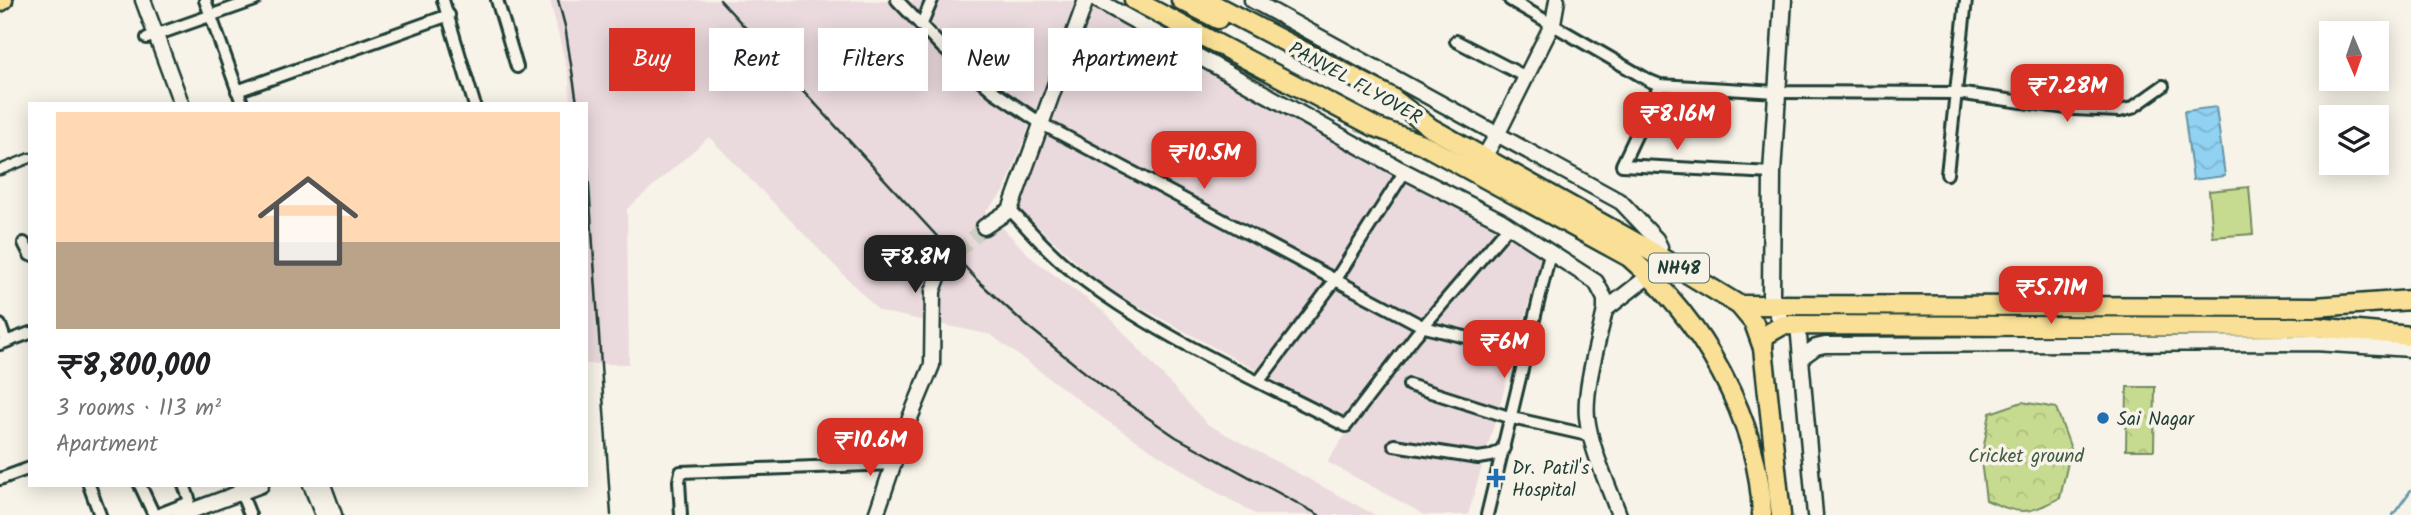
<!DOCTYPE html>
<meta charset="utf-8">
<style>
body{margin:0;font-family:Kalam,sans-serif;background:#f2f2f2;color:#202124;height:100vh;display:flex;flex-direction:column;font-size:26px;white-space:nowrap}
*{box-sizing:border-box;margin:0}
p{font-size:23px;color:#757577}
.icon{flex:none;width:38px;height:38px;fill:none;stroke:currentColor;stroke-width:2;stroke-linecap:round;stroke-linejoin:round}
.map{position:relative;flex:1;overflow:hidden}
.details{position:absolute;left:28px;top:102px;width:560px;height:385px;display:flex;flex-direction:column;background:#fff;border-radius:0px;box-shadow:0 4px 18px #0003}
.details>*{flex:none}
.banner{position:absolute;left:609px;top:28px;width:665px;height:63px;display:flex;gap:14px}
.needle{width:46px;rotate:178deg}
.controls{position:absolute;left:2319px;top:21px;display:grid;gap:14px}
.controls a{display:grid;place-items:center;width:70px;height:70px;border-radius:0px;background:#fff;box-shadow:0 4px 18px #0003;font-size:35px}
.price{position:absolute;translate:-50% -60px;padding:0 16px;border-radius:14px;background:#d93025;color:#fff;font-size:23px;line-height:46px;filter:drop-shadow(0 2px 4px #0008)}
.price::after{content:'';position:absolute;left:50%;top:42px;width:21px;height:16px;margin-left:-10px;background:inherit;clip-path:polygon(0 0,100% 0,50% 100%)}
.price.on{background:#222;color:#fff}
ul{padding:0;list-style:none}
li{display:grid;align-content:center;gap:14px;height:371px;padding:0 28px}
li span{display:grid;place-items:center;height:217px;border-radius:0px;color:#555}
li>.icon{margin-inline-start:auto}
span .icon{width:126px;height:126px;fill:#fffc;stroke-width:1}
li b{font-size:30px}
.chip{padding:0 24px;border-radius:0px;background:#fff;box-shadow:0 4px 18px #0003;font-size:24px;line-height:63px}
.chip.on{background:#d93025;color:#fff}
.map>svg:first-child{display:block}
.built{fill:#ebdadd}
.park{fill:url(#park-crowns);stroke:#738c62;stroke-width:2}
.garden{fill:#c7db90;stroke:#738c62;stroke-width:2}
.water{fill:url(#water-waves);stroke:#6396a6;stroke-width:2}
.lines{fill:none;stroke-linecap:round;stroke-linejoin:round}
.stream{stroke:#6396a6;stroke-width:2.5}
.tertiary-tunnel{stroke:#cccfc4;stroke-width:14;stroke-dasharray:14 7;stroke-linecap:butt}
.pedestrian-casing{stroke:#1f3d34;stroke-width:13}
.minor-casing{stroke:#1f3d34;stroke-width:16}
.tertiary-casing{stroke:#1f3d34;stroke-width:19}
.secondary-casing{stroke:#1f3d34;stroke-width:21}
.primary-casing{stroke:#1f3d34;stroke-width:23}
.trunk-casing{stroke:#1f3d34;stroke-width:23}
.pedestrian{stroke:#f7f3e8;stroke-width:8}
.minor{stroke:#f7f3e8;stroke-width:10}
.tertiary{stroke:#f7f3e8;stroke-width:14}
.secondary{stroke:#f7f3e8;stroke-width:16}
.primary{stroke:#f9e096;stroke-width:18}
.trunk{stroke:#f9e096;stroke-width:18}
.rail{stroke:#1f3d34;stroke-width:2.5}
.poi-dot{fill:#1f6fb2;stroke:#f7f3e8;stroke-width:2.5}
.labels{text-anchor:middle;stroke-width:7;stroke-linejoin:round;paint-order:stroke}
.shield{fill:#f7f3e8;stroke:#60746a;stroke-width:2}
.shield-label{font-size:18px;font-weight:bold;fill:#1f3d34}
.street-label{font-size:19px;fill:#1f3d34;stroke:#f7f3e8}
.poi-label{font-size:19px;fill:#1f3d34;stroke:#f7f3e8;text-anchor:start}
.park-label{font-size:19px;fill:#415d46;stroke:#f7f3e8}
</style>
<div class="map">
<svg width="2411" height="515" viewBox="0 0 2411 515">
<defs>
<pattern id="park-crowns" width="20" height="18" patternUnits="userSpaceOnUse" patternTransform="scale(1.75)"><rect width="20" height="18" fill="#c7db90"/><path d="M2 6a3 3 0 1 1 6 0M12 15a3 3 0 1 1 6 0" fill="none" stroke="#aabd7d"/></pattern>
<pattern id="water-waves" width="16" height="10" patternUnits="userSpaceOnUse" patternTransform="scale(1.75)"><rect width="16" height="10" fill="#91d1f2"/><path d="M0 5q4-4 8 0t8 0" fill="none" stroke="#7db4d0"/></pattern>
</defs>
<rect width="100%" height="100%" fill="#f7f3e8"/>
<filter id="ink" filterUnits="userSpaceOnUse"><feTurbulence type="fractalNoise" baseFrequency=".0143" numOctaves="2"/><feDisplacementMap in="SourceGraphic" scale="14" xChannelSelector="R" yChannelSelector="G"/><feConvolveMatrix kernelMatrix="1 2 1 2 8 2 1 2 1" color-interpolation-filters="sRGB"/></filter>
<g filter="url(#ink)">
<path class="built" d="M550,0L1077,1L1004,192L986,211L1033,259L1107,314L1207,424L1375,515H1257L1213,490L1107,421L991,335L879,311L709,137L627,209L629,364H586V103H570L569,78Z
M1093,8L1497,223L1542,257L1468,515H1425L1327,462L1353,423L1103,287L1015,205Z"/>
<path class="park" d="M2127,387H2155L2154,450H2126Z
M2022,402L2056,408L2071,449L2060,498C2026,515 2021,515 1986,500L1981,461L1990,413Z"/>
<path class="garden" d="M2249,187L2253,234L2213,237L2209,191Z"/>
<path class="water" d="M2216,107L2225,176L2193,180L2184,111Z"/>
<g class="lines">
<path class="stream" d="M2393,515L2411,490"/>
<path class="tertiary-tunnel" d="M942,267L984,227"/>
<defs>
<path id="pedestrian" d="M0,170L30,158"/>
<path id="minor" d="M205,0L242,103
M443,0L474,103
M497,0L517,67
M897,0L943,48L993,91L1042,124L1424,327L1527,352
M1510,0L1650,81L1660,85L1777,92L1956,93L2074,109L2120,111L2132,108L2163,86
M921,26L932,0
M147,38L255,0
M1456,41L1526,77
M1660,85L1622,165L1772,173
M237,91L449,15
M1947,174L1966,0
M1010,210C1030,230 1049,253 1071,270C1151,334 1255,379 1346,426L1415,336L1509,226
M24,243L30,255
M0,325L6,342
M0,344L30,333
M1259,381L1336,279L1405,171
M1409,385L1512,418L1592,436
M1394,445L1478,458L1491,456L1504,448
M0,479L30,468
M89,485L100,515
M140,485L154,515
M238,485L250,515
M157,515L188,503L189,498L184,485
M681,515L679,481L681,472L894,464
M1487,515L1550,253"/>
<path id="tertiary" d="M143,0L181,103
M1097,0L1400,169L1500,220L1596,282L1605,299V310C1599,339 1584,388 1587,417C1591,450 1608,484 1619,515
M1252,0L1621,202L1656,239L1660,247L1656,254
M1479,166L1498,133L1553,23L1557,0
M984,227L1010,210L1086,0
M1605,310L1650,275
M1798,325L1815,515
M1802,357L1816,347L1825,345L2315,343L2411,349
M311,485L323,515
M323,485L334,515
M180,515L261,485
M876,515L905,430L932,365L933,291L942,267"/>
<path id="secondary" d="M1783,0L1772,173L1771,296L1783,325"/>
<path id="primary" d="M0,2L3,0
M1739,305L2315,307L2411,300
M1763,348L1764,336L1783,325L2315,327L2411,336"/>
<path id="trunk" d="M1134,0L1375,127L1422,144L1629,257C1701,319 1759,418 1762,515
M1181,0L1218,19
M1205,0L1391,97L1431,128L1637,243L1739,305L1754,323L1763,348L1781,515"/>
</defs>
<use href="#pedestrian" class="pedestrian-casing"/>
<use href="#minor" class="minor-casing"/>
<use href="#tertiary" class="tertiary-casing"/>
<use href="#secondary" class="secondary-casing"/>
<use href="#primary" class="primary-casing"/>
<use href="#trunk" class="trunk-casing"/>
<use href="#pedestrian" class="pedestrian"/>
<use href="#minor" class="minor"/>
<use href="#tertiary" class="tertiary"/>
<use href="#secondary" class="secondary"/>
<use href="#primary" class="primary"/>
<use href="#trunk" class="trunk"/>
<path class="rail" d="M558,0L565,26L577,103
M720,0L978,281L1025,324L1103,387L1176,437L1319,515
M586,141L611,515"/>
</g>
</g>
<g class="poi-dot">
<circle cx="2103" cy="418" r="7"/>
<path d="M1492.5 467.5h7v7h7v7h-7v7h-7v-7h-7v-7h7z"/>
</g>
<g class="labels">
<rect class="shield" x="1649" y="253.5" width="60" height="29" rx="5"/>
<g class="shield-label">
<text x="1679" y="274">NH48</text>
</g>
<g class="street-label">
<text transform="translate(1356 82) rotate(29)" y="7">PANVEL FLYOVER</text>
</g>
<g class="poi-label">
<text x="2117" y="425">Sai Nagar</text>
<text x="1512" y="474">Dr. Patil's<tspan x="1512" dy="22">Hospital</tspan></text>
</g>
<g class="park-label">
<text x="2026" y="462">Cricket ground</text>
</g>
</g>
</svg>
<div class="controls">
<a><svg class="needle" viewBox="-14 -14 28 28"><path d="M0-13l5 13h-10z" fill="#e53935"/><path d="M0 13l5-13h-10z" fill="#757577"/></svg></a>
<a><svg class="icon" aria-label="layers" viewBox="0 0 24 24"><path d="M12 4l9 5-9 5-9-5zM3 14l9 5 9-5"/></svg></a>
</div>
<b class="price" style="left:2067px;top:124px">₹7.28M</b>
<b class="price" style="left:1677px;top:152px">₹8.16M</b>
<b class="price" style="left:1204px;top:191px">₹10.5M</b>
<b class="price on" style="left:915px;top:295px">₹8.8M</b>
<b class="price" style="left:2051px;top:326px">₹5.71M</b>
<b class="price" style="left:1504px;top:380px">₹6M</b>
<b class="price" style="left:870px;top:478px">₹10.6M</b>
<div class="banner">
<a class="chip on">Buy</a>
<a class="chip">Rent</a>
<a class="chip">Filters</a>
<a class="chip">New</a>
<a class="chip">Apartment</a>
</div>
<section class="details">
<ul>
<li><span style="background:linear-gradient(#ffd9b3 60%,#b9a48a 0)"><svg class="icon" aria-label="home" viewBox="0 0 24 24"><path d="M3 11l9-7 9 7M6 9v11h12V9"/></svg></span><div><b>₹8,800,000</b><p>3 rooms · 113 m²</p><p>Apartment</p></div></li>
</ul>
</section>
</div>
